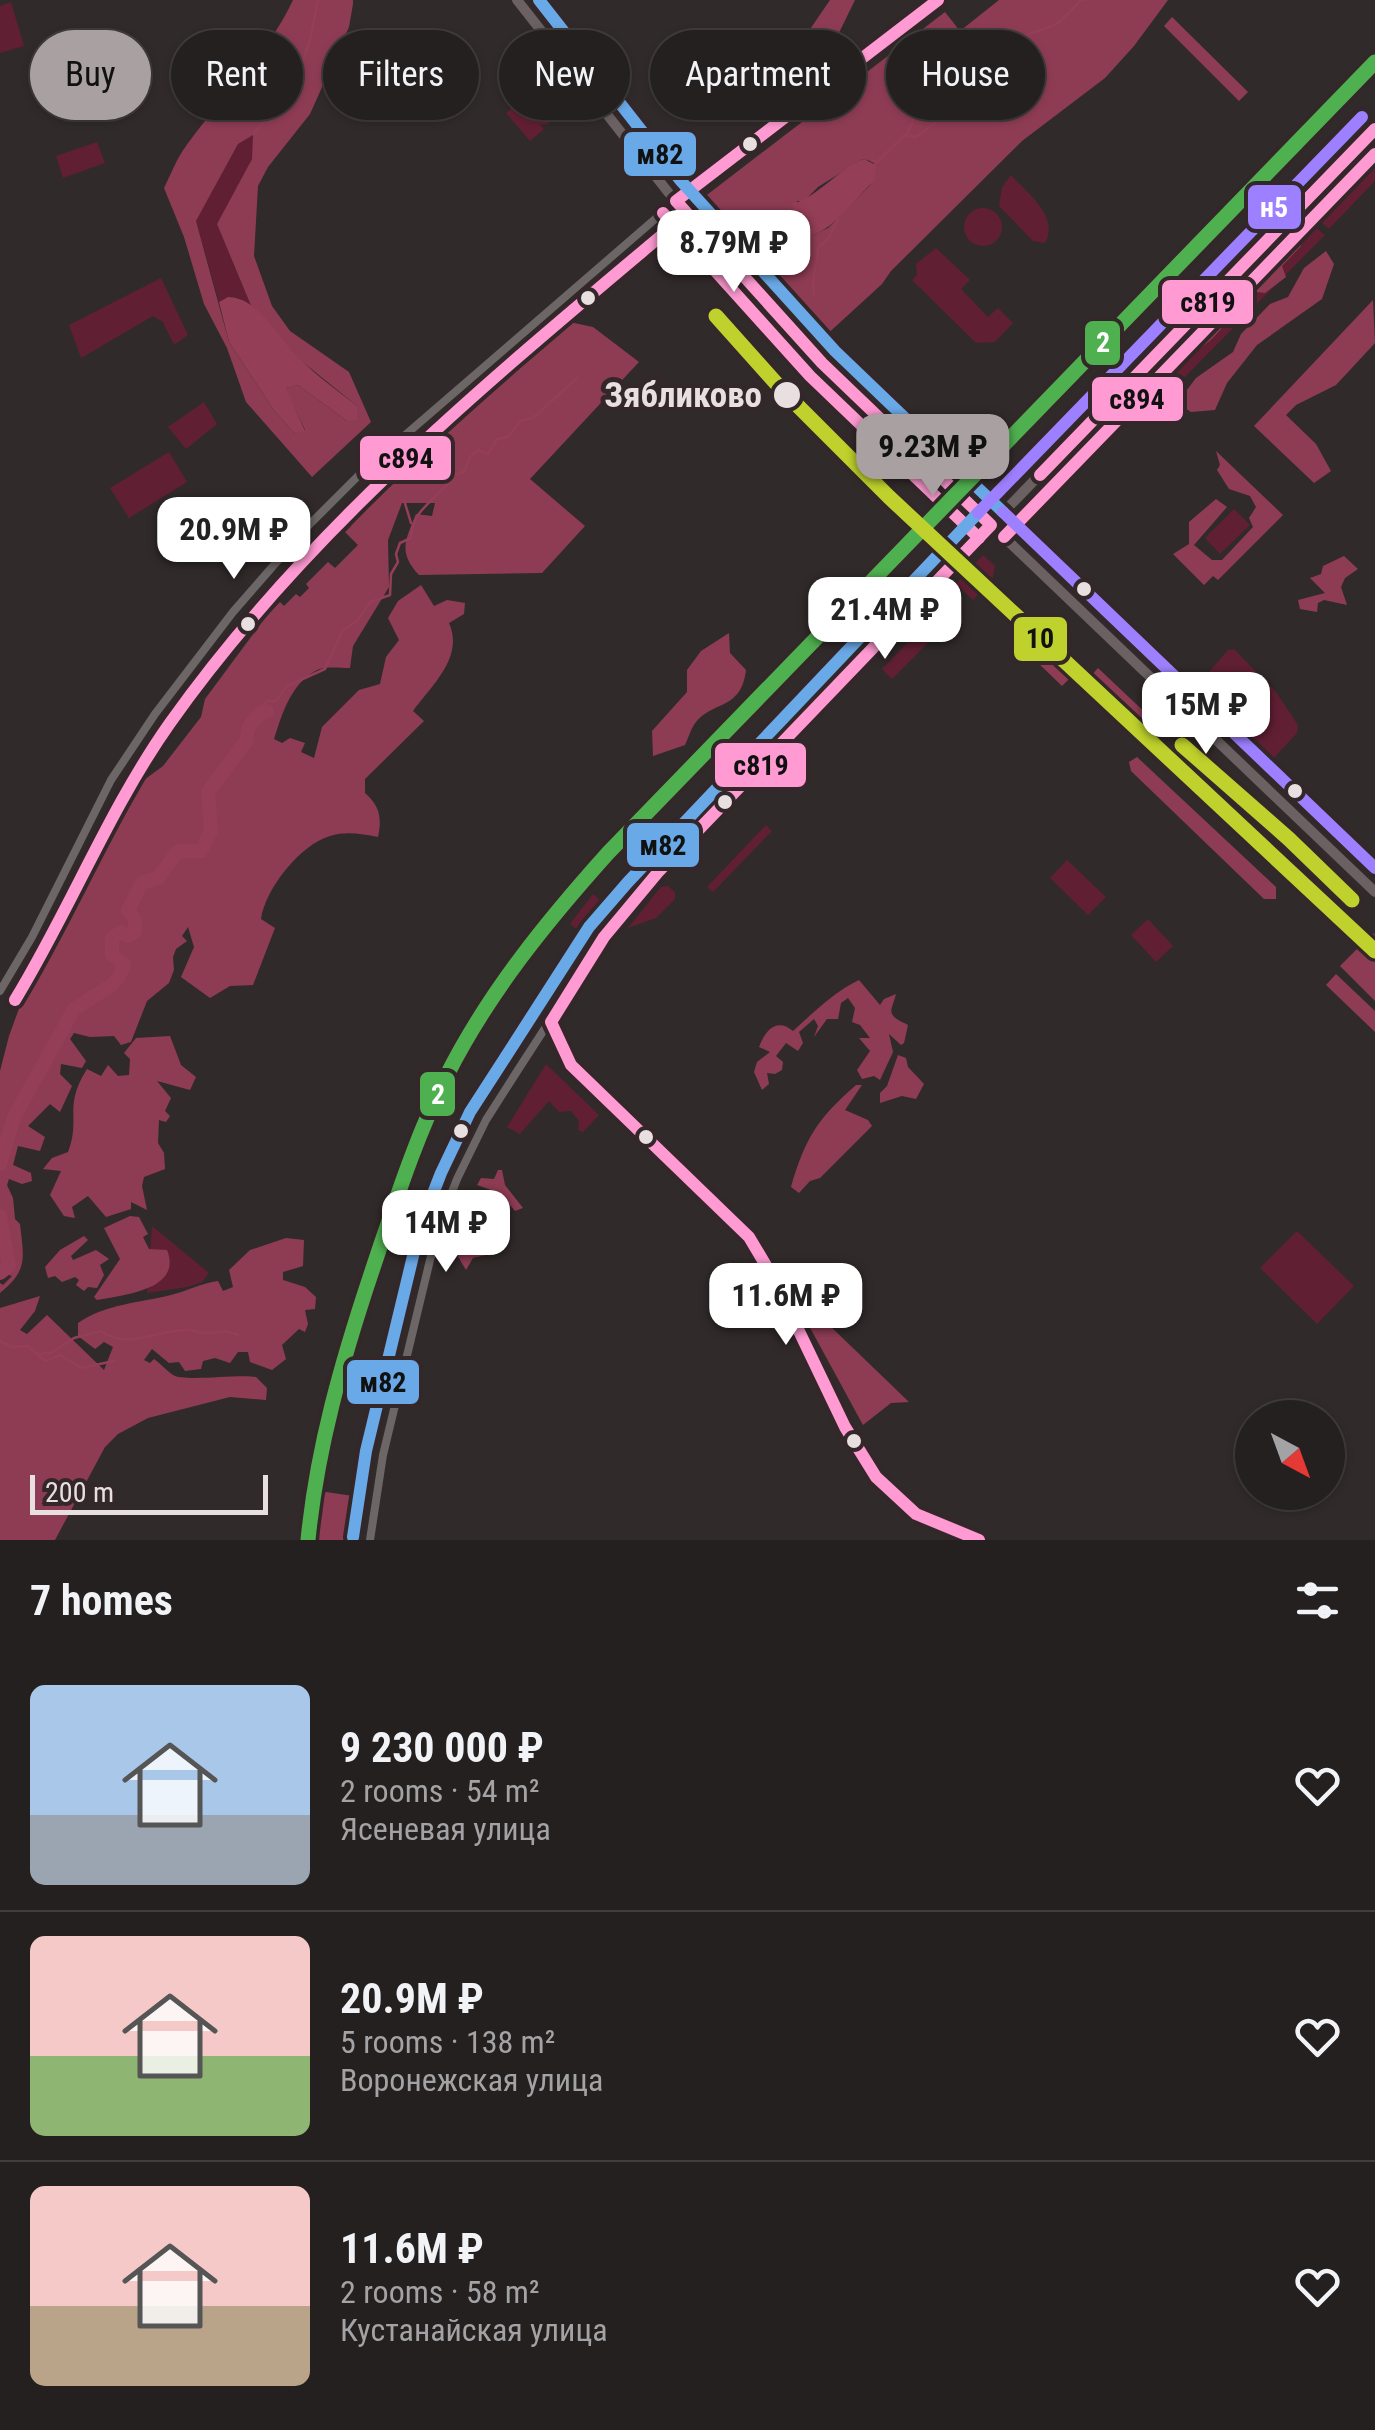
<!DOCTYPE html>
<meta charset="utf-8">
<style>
body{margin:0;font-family:"Roboto Condensed",sans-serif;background:#312d2d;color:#f1f3f6;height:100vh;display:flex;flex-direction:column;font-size:38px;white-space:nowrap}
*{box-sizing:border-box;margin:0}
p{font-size:32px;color:#a3a3a5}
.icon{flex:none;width:55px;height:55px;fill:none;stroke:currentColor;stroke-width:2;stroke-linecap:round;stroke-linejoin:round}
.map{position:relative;height:1540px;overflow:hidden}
.side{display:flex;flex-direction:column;background:#252020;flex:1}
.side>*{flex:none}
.guide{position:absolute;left:30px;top:30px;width:1315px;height:90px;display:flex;gap:20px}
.needle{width:65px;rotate:139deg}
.buttons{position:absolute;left:1235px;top:1400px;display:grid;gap:20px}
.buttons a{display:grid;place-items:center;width:110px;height:110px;border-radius:50%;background:#252020;box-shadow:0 2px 8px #0004,0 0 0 2px #423e3e;font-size:50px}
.scale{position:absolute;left:30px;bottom:25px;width:238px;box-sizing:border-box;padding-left:10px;border:5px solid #e8dfe1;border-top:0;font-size:28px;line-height:35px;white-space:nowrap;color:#e8dfe1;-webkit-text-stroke:8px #342729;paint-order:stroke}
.price{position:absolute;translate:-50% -85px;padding:0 22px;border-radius:20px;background:#fff;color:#222;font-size:32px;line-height:65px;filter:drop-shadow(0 2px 5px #0008)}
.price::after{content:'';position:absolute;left:50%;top:60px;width:30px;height:22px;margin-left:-15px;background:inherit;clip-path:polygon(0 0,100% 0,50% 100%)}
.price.on{background:#a8a0a1;color:#111}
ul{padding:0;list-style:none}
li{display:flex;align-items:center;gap:30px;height:250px;padding:0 30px}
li+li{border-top:2px solid #423e3e}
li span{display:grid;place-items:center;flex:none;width:280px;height:200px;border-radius:15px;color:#555}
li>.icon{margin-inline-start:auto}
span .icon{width:120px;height:120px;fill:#fffc;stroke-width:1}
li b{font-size:42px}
h2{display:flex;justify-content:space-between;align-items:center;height:120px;padding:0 30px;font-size:42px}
.pill{padding:0 35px;border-radius:45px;background:#252020;box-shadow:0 2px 8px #0004,0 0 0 2px #423e3e;font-size:35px;line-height:90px}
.pill.on{background:#a8a0a1;color:#111}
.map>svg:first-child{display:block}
.green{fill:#611f34}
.forest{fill:#8e3c54;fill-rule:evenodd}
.water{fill:#953e57}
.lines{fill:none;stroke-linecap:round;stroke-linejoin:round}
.stream{stroke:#953e57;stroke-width:2.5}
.river{stroke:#953e57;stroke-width:14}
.minor{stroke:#6c6666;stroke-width:8}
.major{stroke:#6b6162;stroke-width:10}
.bus-1-casing{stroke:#342729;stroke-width:20}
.bus-2-casing{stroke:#342729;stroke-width:20}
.bus-3-casing{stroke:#342729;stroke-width:20}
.bus-4-casing{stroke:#342729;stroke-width:20}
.bus-1{stroke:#ff9ad2;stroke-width:12}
.bus-2{stroke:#ff9ad2;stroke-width:12}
.bus-3{stroke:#69a9e7;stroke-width:12}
.bus-4{stroke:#9d80ff;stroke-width:12}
.metro-1-casing{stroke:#342729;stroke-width:22}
.metro-2-casing{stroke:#342729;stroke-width:22}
.metro-1{stroke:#4fb04f;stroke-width:15}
.metro-2{stroke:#bed12c;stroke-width:15}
.bus-dot{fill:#e8dfe1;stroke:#342729;stroke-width:4}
.labels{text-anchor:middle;stroke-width:10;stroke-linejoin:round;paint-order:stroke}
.stop-label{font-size:35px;font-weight:bold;fill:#e8dfe1;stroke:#342729;text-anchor:end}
.line-badge{stroke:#342729;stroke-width:4}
.badge-label{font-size:28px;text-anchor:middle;font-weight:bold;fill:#fff}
.pale-badge-label{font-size:28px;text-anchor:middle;font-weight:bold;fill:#111}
</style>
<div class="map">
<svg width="1375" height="1540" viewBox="0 0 1375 1540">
<rect width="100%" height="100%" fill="#312a2b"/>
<path class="green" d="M11,2L24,46L0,53V6Z
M533,91L554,118L548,124L540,125L544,129L530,141L506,113L519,101L539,123L524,103L525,96Z
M254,134L252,159L217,224L252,308C240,297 234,293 219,302L196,221L238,144Z
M97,142L105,163L63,178L56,156Z
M1375,146V181L1329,229L1313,215L1314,209Z
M1011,175C1027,193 1060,217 1045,243L1033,241L999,206L1002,187Z
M964 227a19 19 0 1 1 38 0a19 19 0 1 1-38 0Z
M1310,223L1325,235L1165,397L1150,386Z
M936,248L970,280L961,289L988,317L998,308L1013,323L995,342L976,343L912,280L917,275L916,264Z
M161,278L188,335L174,345L163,322L153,316L81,358L69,325Z
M204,402L217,424L186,449L168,427Z
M169,452L187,482L129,518L110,488Z
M1234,509L1250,525L1220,554L1205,538Z
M983,555L995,566L992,581L973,600L956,584Z
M917,633L928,643L892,679L882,669Z
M1234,649L1276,692L1298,725L1297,733L1272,760L1195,688L1228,650Z
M766,825L772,831L713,892L707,887Z
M1067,860L1106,897L1088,915L1050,878Z
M668,886L675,892V899L656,918L628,928L661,887Z
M593,894L607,906L584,935L570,924Z
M1148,919L1173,946L1156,962L1131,935Z
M546,1064L599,1115L583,1132L578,1130L579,1121L571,1111L559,1112L549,1101L520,1134L507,1127Z
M152,1226L209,1273L202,1282L187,1287L147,1293Z
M1297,1231L1354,1286L1317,1324L1260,1268Z"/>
<path class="forest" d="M293,0H353V4L349,27L310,114L268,167L258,186L254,256L272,306L290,331L349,372L371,422L312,477L246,402L227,348L204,304L184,237L164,188C171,174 177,158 186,146C221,97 267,56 293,0ZM253,135L252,159L217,224L252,308L299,359L357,406L347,421L298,385L285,388L305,430L295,434L273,409L229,342L196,221L238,144Z
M830,0H855L834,43L815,57L804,38Z
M999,0H1168L1134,46L1105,78L1022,141L891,271L882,284L823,338L703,198L945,12L960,31ZM863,159L874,162L871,184L828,228L813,235L801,226L797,201H804L818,187Z
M1172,17L1248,92L1239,101L1164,26Z
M1299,240L1301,246L1282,266L1286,277L1265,293L1257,292C1251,297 1242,302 1236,309C1223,325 1214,343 1193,351L1190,348C1212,324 1235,302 1258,279C1273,263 1280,253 1299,240Z
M1326,251L1334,264L1322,299L1257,345L1227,383L1215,410L1191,412L1177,403L1196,378L1233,352L1241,334L1270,304L1288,297L1304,268Z
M1373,300L1375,343L1336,385L1296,405L1286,415L1316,444L1331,471L1314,483L1254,426Z
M560,320L593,327L639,362L530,479L585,526L542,573L419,575C398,552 405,541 416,514L432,516L435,503H402L388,540L389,587L353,646L350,668C340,668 326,666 317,670C291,683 282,714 274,739L282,743L290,738L305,743L301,752L314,758L322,727L359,690L380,684L386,657L399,640L388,618L398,601L421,585L434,606L447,600L465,603L464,614L449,623C464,657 433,684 413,711L424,721L365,779V793C380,806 382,818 378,837C362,834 346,831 330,836C301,844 265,889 261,919L275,928L253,985L230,986L210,998L181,977L194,947L188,927L182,936L187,941L176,949L173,957L174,970L169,983L147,1001L131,1042L121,1045L114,1036L90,1037L74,1033L70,1039L86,1061L82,1068L61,1064L60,1074L72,1086L60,1112L50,1104L28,1126L45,1137L40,1151L18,1146L13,1165L31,1173L32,1181L22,1184L9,1179L7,1185L13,1198L15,1219L20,1224C24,1259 28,1270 0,1293V1283L3,1285L12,1276L0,1272V1071L9,1036L28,984L49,954L144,780L163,766L201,717L205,699L268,614L280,602L284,606L296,594L300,597L309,588L306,584L328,562L335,568L358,545L345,532L351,526L348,522L364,508L360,503L384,480L381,475Z
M1216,451L1283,515L1218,580L1213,576L1204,585L1173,554L1189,544V522L1216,499L1227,507L1194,545L1212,560H1222L1253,527L1249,518L1256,507L1250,496L1229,489L1217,470L1220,465Z
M1344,556L1358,569L1345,578L1341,587L1347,605L1324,600L1318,603L1317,612L1300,609L1298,600L1325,593L1310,578L1321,574L1323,566Z
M1026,624L1075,673L1062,686L1012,638Z
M729,633L730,653L746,670C741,710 715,700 696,722C691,728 688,739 685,745L653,756L652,731L687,692V670L701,651Z
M1098,668L1152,719L1144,727L1090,677Z
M1137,757L1276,887V899H1264L1131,771L1129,762Z
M1373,933L1375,935V1001L1340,966Z
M1336,974L1375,1011V1032L1326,985Z
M859,980L880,1005L884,999L896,994C891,1013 885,1014 908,1025L904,1043L901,1045L889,1034L893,1052L880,1080L874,1076L862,1079L857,1070L870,1051L859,1038H870L860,1025L852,1022L855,1008L848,998L841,1003L838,1019H827L814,1037L818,1026L814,1019L799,1032L803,1043L798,1051L786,1043L776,1056L783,1062L782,1070L775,1074L767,1073L769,1084L762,1090L754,1072L757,1062L770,1052L759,1047C765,1031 776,1017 793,1031C814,1012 834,992 859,980Z
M170,1036L181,1065L196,1077L190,1090L157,1081L171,1098L165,1111L170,1116L166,1122L159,1120L158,1143L164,1153L165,1169L144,1177L142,1186L147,1210L131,1202V1209L106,1217L88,1196L72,1207L75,1218L64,1216L50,1195L61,1171L43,1169L52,1158L68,1152C81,1118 63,1107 87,1069L101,1076L108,1065L118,1076L129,1075L130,1059L124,1053L136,1038Z
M898,1055L906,1058L908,1067L924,1084L916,1099L902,1096L880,1103V1093L887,1086Z
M856,1085H862L845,1110L868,1120L872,1126L820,1178L810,1181L799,1193L791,1187C805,1139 817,1119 856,1085Z
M498,1170H502L505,1185L523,1208L515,1211L506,1200L497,1209L492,1207L485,1210L493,1220V1226L506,1233L500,1241H494L488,1249L490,1254L473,1258L466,1270L457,1255V1245L470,1238L476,1216L468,1207L478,1195L497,1192L477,1185L481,1178L494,1179Z
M130,1216L139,1217L148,1234L143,1237L149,1249L167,1250C183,1290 123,1295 97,1300L94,1297L120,1259L104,1228Z
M84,1236L88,1240L71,1256L73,1260L96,1250L109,1259L100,1265L104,1275L97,1288L88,1287L84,1291L76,1285L79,1280L75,1277L62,1282L55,1276L48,1278L45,1267L60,1250Z
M286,1238L304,1240L303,1266L283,1272V1280L305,1287L316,1297L315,1309L305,1310L308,1324L305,1332L299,1329L282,1345L286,1359L272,1370L250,1362L248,1352H238L230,1363L215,1358L203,1361L201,1369L185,1371L179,1362L169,1363L152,1349L144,1360L150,1363L154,1359C161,1364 167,1371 173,1375C184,1382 237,1374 256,1377L267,1388L266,1400L230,1397L148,1418L118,1434L105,1447L55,1540H0V1308L40,1296L35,1311L20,1330L27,1334L47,1315L104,1370L113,1347L104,1342L95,1349L78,1336V1323C105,1304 139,1303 171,1295C187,1291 202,1283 218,1281L223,1291L233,1287L229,1270L250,1250Z
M800,1297L909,1402L891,1403L863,1425L795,1300Z
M326,1492L353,1496L345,1528L351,1540H315L305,1525L314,1498Z"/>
<path class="water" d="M864,159L876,165L875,180C856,197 836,227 813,235L802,232L792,204C818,197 838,169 864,159Z
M228,297C259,297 279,340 300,359C317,376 338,391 357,406V420L347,421L298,385L286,388L305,431L295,434L273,409L229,342L219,302Z"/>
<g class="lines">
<path class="stream" d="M1084,0H1085
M254,134L295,84L310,40L318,0
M904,135L916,137L935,123L940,108L935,100
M872,161L877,162L908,132L917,111L960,78L976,55L990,52L1000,41L1010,42L1016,36L1021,38C1033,30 1049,30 1059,22C1067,15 1074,8 1081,0
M814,294C811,278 817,265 818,248L829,238L838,219
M404,500L411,523
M254,718L253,711L268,701H276L287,686L325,669L342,631L358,620L370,602L390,595L391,574L398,562L396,554L400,543L411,538C411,508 440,499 454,475L464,472L470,457L478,450L488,454L497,439L508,437L520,421L533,418L577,378
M0,1341L12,1347L29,1346L36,1354L51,1353L74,1338L101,1331C128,1350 155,1331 184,1330C192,1329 200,1333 208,1333C224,1333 222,1328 238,1335
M38,1355L45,1361L60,1355L81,1368L114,1361"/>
<path class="river" d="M0,1164L14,1117L74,1009L112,985L119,977L124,964L112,955V938L121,932L128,936L135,931V920L128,910L142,883L158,878L178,851H201L211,831L208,792L247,740C246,725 254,718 267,711
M0,1216L9,1266L0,1273"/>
<path class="minor" d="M0,991L32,937L111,780L155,714L233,612L308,526L359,475L676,201L938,0
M551,1022L571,1065L749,1237L774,1279L845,1427L876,1477L916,1514L979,1540
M370,1540L383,1455L437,1231L457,1179L486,1120L516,1073L604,937L641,893L991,525"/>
<path class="major" d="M517,0L668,192L822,363L1375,892
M991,525L1375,129"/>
<defs>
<path id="bus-1" d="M676,201L822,363L991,525
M676,201L938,0
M1040,475L1375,129
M551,1022L571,1065L749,1237L774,1279L845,1427L876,1477L916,1514L979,1540
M551,1022L604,937L659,871L991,525"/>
<path id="bus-2" d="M663,213L810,376L979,538
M1004,537L1375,154
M15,1000C70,910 109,809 170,723C311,524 502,370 687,214"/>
<path id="bus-3" d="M539,0L681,181L835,351L1003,512
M353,1537L366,1451L420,1227L441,1173L470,1112L501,1064L589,927L628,882L978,513"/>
<path id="bus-4" d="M1003,512L1375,868
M978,513L1362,117"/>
</defs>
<use href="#bus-1" class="bus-1-casing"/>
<use href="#bus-2" class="bus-2-casing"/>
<use href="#bus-3" class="bus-3-casing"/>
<use href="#bus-4" class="bus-4-casing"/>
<use href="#bus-1" class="bus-1"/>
<use href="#bus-2" class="bus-2"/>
<use href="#bus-3" class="bus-3"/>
<use href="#bus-4" class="bus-4"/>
<defs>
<path id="metro-1" d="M308,1540C317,1448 342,1361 371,1274C394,1206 415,1138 447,1075C489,992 547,921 608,853L1375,62"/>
<path id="metro-2" d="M716,316L783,391L889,497L1375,951
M1182,745L1289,839L1352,900"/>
</defs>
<use href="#metro-1" class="metro-1-casing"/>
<use href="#metro-2" class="metro-2-casing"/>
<use href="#metro-1" class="metro-1"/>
<use href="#metro-2" class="metro-2"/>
</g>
<g class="bus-dot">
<circle cx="750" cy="144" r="9"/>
<circle cx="588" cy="298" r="9"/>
<circle cx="787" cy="395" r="15"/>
<circle cx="1084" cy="589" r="9"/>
<circle cx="248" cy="624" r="9"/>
<circle cx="1295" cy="791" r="9"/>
<circle cx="725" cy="802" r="9"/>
<circle cx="461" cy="1131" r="9"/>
<circle cx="646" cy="1137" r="9"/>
<circle cx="854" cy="1441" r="9"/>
</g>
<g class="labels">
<g class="stop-label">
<text x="762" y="407">Зябликово</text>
</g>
</g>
<g class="line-badge">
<rect x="622" y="130" width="76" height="48" rx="10" fill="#69a9e7"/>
<rect x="1246" y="183" width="57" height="48" rx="10" fill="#9d80ff"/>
<rect x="1160" y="278" width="95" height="48" rx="10" fill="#ff9ad2"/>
<rect x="1083" y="319" width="39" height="48" rx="10" fill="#4fb04f"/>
<rect x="1090" y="375" width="95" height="48" rx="10" fill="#ff9ad2"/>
<rect x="358" y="434" width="95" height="48" rx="10" fill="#ff9ad2"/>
<rect x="1012" y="615" width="57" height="48" rx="10" fill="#bed12c"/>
<rect x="713" y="741" width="95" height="48" rx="10" fill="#ff9ad2"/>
<rect x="625" y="821" width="76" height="48" rx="10" fill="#69a9e7"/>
<rect x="418" y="1070" width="39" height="48" rx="10" fill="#4fb04f"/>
<rect x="345" y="1358" width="76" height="48" rx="10" fill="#69a9e7"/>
</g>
<g class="badge-label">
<text x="1274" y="217">н5</text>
<text x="1103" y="352">2</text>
<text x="438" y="1104">2</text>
</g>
<g class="pale-badge-label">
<text x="660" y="164">м82</text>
<text x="1208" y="312">с819</text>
<text x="1137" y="409">с894</text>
<text x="406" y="468">с894</text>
<text x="1040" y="648">10</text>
<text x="761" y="775">с819</text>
<text x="663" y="855">м82</text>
<text x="383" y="1392">м82</text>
</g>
</svg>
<div class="buttons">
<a><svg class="needle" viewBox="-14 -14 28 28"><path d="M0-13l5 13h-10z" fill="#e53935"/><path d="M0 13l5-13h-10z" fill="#a3a3a5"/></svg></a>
</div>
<div class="scale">200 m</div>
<b class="price" style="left:734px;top:295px">8.79M ₽</b>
<b class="price on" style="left:933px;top:499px">9.23M ₽</b>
<b class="price" style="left:234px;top:582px">20.9M ₽</b>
<b class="price" style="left:885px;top:662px">21.4M ₽</b>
<b class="price" style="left:1206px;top:757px">15M ₽</b>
<b class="price" style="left:446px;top:1275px">14M ₽</b>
<b class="price" style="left:786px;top:1348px">11.6M ₽</b>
<div class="guide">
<a class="pill on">Buy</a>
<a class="pill">Rent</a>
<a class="pill">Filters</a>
<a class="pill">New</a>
<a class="pill">Apartment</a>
<a class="pill">House</a>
</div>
</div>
<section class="side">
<h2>7 homes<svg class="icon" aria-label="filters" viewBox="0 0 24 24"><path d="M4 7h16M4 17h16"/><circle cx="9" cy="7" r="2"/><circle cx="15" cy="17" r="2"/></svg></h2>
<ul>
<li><span style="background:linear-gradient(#a9c7e8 65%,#9aa5b1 0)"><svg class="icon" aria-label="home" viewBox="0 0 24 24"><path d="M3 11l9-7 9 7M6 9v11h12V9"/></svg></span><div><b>9 230 000 ₽</b><p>2 rooms · 54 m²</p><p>Ясеневая улица</p></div><svg class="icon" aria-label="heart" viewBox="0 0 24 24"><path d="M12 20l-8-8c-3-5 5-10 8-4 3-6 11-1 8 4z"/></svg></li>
<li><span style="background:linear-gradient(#f6c9c9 60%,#8fb573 0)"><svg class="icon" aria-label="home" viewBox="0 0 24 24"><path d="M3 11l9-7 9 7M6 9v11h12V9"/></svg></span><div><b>20.9M ₽</b><p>5 rooms · 138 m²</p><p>Воронежская улица</p></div><svg class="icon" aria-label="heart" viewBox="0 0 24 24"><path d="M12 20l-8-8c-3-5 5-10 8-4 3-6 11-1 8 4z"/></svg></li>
<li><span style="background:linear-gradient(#f6c9c9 60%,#b9a48a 0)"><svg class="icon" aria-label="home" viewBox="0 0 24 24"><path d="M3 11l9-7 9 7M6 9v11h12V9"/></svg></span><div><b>11.6M ₽</b><p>2 rooms · 58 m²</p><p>Кустанайская улица</p></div><svg class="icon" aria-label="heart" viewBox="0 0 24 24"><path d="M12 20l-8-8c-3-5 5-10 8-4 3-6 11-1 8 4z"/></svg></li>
</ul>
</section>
